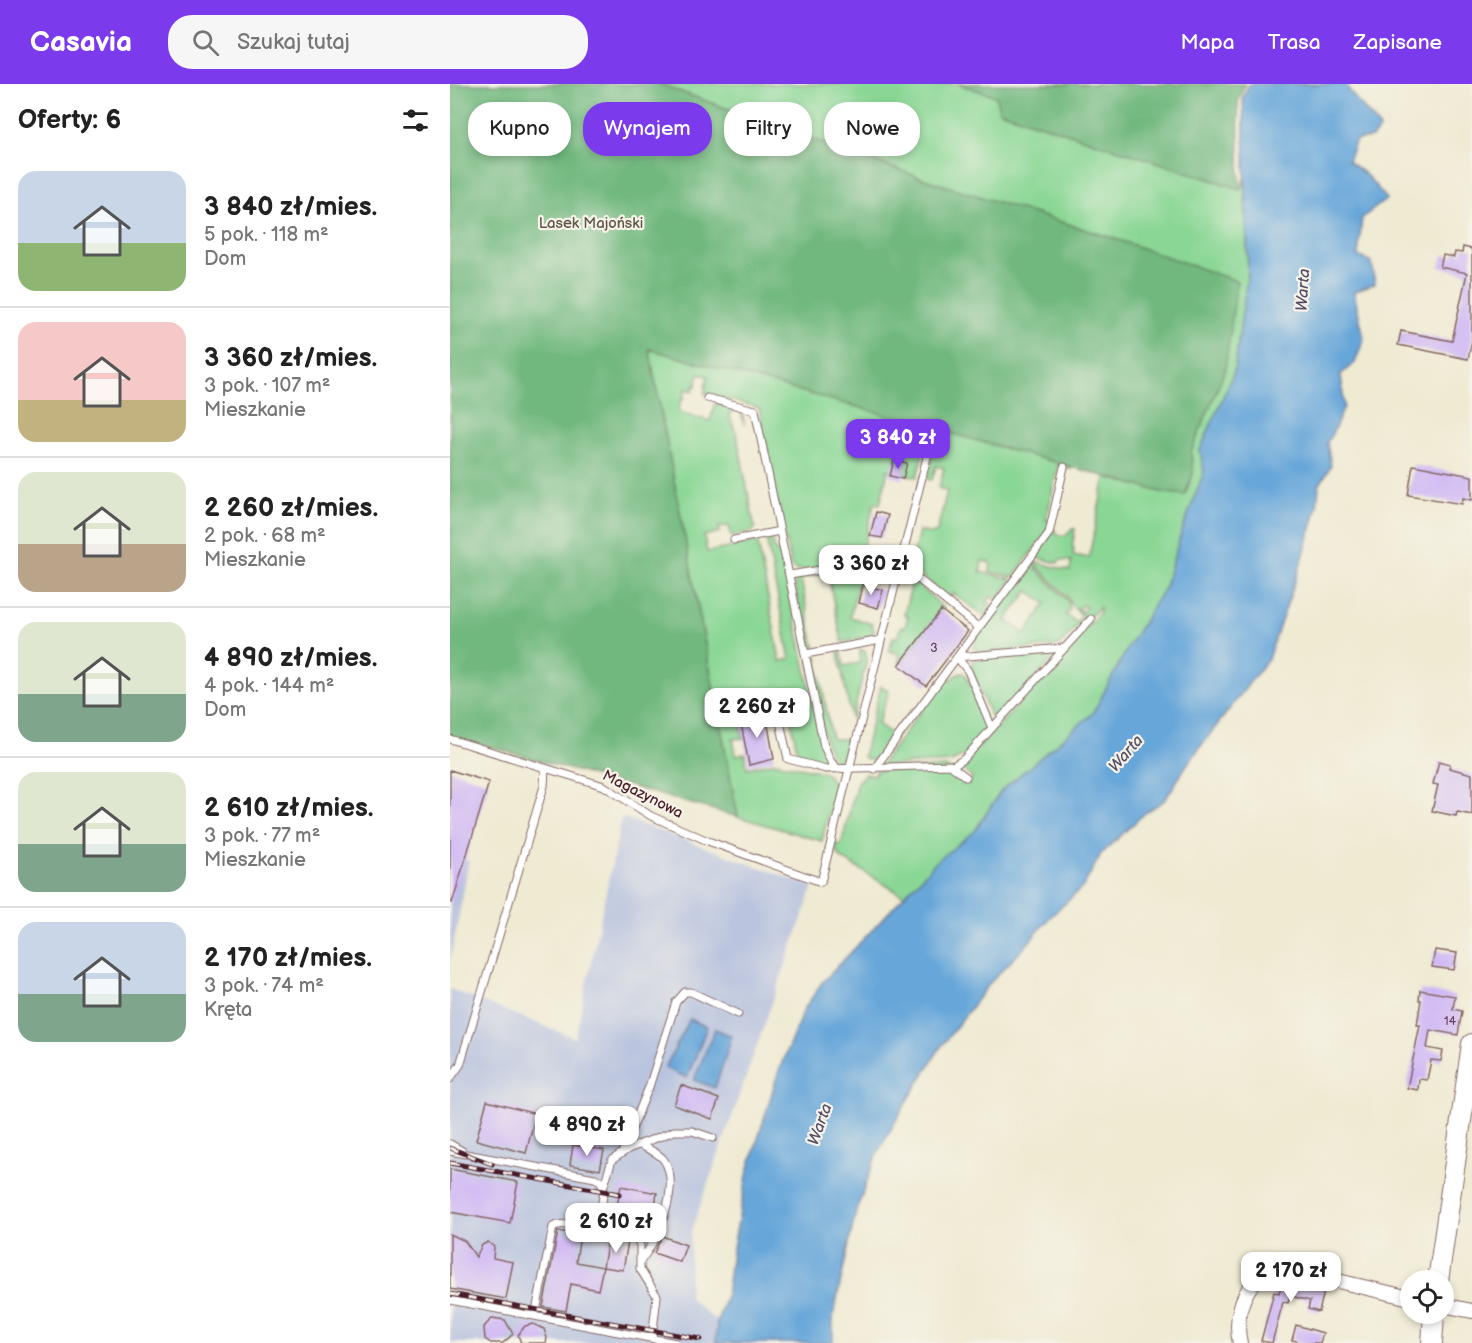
<!DOCTYPE html>
<html lang="pl">
<meta charset="utf-8">
<style>
body{margin:0;font-family:"Balsamiq Sans",sans-serif;background:#f6f6f6;color:#222;height:100vh;display:flex;flex-direction:column;font-size:22px;white-space:nowrap}
*{box-sizing:border-box;margin:0}
p{font-size:20px;color:#767676}
.icon{flex:none;width:33px;height:33px;fill:none;stroke:currentColor;stroke-width:2;stroke-linecap:round;stroke-linejoin:round}
.map{position:relative;flex:1;overflow:hidden}
.panel{display:flex;flex-direction:column;background:#fff;width:450px}
.panel>*{flex:none}
.top-card{position:absolute;left:18px;top:18px;width:570px;height:54px;display:flex;gap:12px}
.fabs{position:absolute;left:950px;top:1186px;display:grid;gap:12px}
.fabs a{display:grid;place-items:center;width:54px;height:54px;border-radius:50%;background:#fff;box-shadow:0 3px 9px #0003;font-size:30px}
.price{position:absolute;translate:-50% -51px;padding:0 14px;border-radius:12px;background:#fff;color:#222;font-size:20px;line-height:39px;filter:drop-shadow(0 2px 3px #0008)}
.price::after{content:'';position:absolute;left:50%;top:36px;width:18px;height:14px;margin-left:-9px;background:inherit;clip-path:polygon(0 0,100% 0,50% 100%)}
.price.selected{background:#7c3aed;color:#fff}
ul{padding:0;list-style:none}
li{display:flex;align-items:center;gap:18px;height:150px;padding:0 18px}
li+li{border-top:2px solid #e0e0e0}
li span{display:grid;place-items:center;flex:none;width:168px;height:120px;border-radius:18px;color:#555}
li>.icon{margin-inline-start:auto}
span .icon{width:72px;height:72px;fill:#fffc;stroke-width:1}
li b{font-size:26px}
h2{display:flex;justify-content:space-between;align-items:center;height:72px;padding:0 18px;font-size:26px}
.tag{padding:0 21px;border-radius:24px;background:#fff;box-shadow:0 3px 9px #0003;font-size:21px;line-height:54px}
.tag.selected{background:#7c3aed;color:#fff}
header{display:flex;align-items:center;gap:36px;box-sizing:border-box;height:84px;padding:0 30px;background:#7c3aed;color:#fff}
header strong{font-size:28px}
nav{display:flex;gap:33px;margin-inline-start:auto;font-size:21px}
.search{width:420px;height:54px;background:#f6f6f6;display:flex;align-items:center;gap:15px;box-sizing:border-box;padding:0 21px;border-radius:24px;color:#767676;font-size:22px}
main{display:flex;flex:1;min-height:0}
.map>svg:first-child{display:block}
.industrial{fill:#bac4de}
.green{fill:#8ad795;stroke:#6a7b60;stroke-width:1.5;fill-rule:evenodd}
.forest{fill:#6fb87e;stroke:#5c6c54;stroke-width:1.5}
.water{fill:#66a6d9;stroke:#586282;stroke-width:1.5}
.building{fill:#ccb3f5}
.lines{fill:none;stroke-linecap:round;stroke-linejoin:round}
.lane-casing{stroke:#846665;stroke-width:9}
.street-casing{stroke:#846665;stroke-width:16}
.secondary-casing{stroke:#846665;stroke-width:22}
.lane{stroke:#fff;stroke-width:7}
.street{stroke:#fff;stroke-width:14}
.secondary{stroke:#fff;stroke-width:20}
.rail-casing{stroke:#4a1f2b;stroke-width:5}
.rail{stroke:#f7f3e8;stroke-width:3;stroke-dasharray:9;stroke-linecap:butt}
.labels{text-anchor:middle;stroke-width:4.5;stroke-linejoin:round;paint-order:stroke}
.number-label{font-size:12px;fill:#6a445e}
.park-label{font-size:15px;fill:#5d564b;stroke:#f7f3e8}
.street-label{font-size:15px;fill:#4a1f2b;stroke:#f7f3e8}
.water-label{font-size:16px;font-style:italic;fill:#544e68;stroke:#f7f3e8}
</style>
<header>
<strong>Casavia</strong>
<div class="search"><svg class="icon" aria-label="search" viewBox="0 0 24 24"><circle cx="10" cy="10" r="6"/><path d="M15 15l6 6"/></svg>Szukaj tutaj</div>
<nav><a>Mapa</a><a>Trasa</a><a>Zapisane</a></nav>
</header>
<main>
<section class="panel">
<h2>Oferty: 6<svg class="icon" aria-label="filters" viewBox="0 0 24 24"><path d="M4 7h16M4 17h16"/><circle cx="9" cy="7" r="2"/><circle cx="15" cy="17" r="2"/></svg></h2>
<ul>
<li><span style="background:linear-gradient(#c9d6e8 60%,#8fb573 0)"><svg class="icon" aria-label="home" viewBox="0 0 24 24"><path d="M3 11l9-7 9 7M6 9v11h12V9"/></svg></span><div><b>3 840 zł/mies.</b><p>5 pok. · 118 m²</p><p>Dom</p></div></li>
<li><span style="background:linear-gradient(#f6c9c9 65%,#c2b280 0)"><svg class="icon" aria-label="home" viewBox="0 0 24 24"><path d="M3 11l9-7 9 7M6 9v11h12V9"/></svg></span><div><b>3 360 zł/mies.</b><p>3 pok. · 107 m²</p><p>Mieszkanie</p></div></li>
<li><span style="background:linear-gradient(#dfe7d0 60%,#b9a48a 0)"><svg class="icon" aria-label="home" viewBox="0 0 24 24"><path d="M3 11l9-7 9 7M6 9v11h12V9"/></svg></span><div><b>2 260 zł/mies.</b><p>2 pok. · 68 m²</p><p>Mieszkanie</p></div></li>
<li><span style="background:linear-gradient(#dfe7d0 60%,#7fa58c 0)"><svg class="icon" aria-label="home" viewBox="0 0 24 24"><path d="M3 11l9-7 9 7M6 9v11h12V9"/></svg></span><div><b>4 890 zł/mies.</b><p>4 pok. · 144 m²</p><p>Dom</p></div></li>
<li><span style="background:linear-gradient(#dfe7d0 60%,#7fa58c 0)"><svg class="icon" aria-label="home" viewBox="0 0 24 24"><path d="M3 11l9-7 9 7M6 9v11h12V9"/></svg></span><div><b>2 610 zł/mies.</b><p>3 pok. · 77 m²</p><p>Mieszkanie</p></div></li>
<li><span style="background:linear-gradient(#c9d6e8 60%,#7fa58c 0)"><svg class="icon" aria-label="home" viewBox="0 0 24 24"><path d="M3 11l9-7 9 7M6 9v11h12V9"/></svg></span><div><b>2 170 zł/mies.</b><p>3 pok. · 74 m²</p><p>Kręta</p></div></li>
</ul>
</section>
<div class="map">
<svg width="1022" height="1259" viewBox="0 0 1022 1259">
<rect width="100%" height="100%" fill="#f7f3e8"/>
<filter id="ink" filterUnits="userSpaceOnUse"><feTurbulence type="fractalNoise" baseFrequency=".0167" numOctaves="2"/><feDisplacementMap in="SourceGraphic" scale="12" xChannelSelector="R" yChannelSelector="G"/><feConvolveMatrix kernelMatrix="1 2 1 2 8 2 1 2 1" color-interpolation-filters="sRGB"/></filter>
<filter id="wash" filterUnits="userSpaceOnUse"><feTurbulence type="fractalNoise" baseFrequency=".008" numOctaves="4" result="noise"/><feDisplacementMap in="SourceGraphic" scale="24" xChannelSelector="R" yChannelSelector="G"/><feGaussianBlur stdDeviation="1.35" result="paint"/><feColorMatrix in="noise" values="0 0 0 0 0 0 0 0 0 0 0 0 0 0 0 0 0 1.4 0 .05"/><feComposite in="paint" operator="in"/></filter>
<g filter="url(#wash)">
<rect width="100%" height="100%" fill="#efead2"/>
<path class="industrial" d="M172,733L363,803L241,1148L239,1213L267,1238L266,1259H0V905L125,954Z
M0,773L19,777L0,879Z"/>
<path class="green" d="M208,0H508L546,12L549,27L790,105L794,95L798,187L784,288L750,366L754,388L731,450L715,503L678,563L643,629L551,707L525,747L488,776L454,812L391,774L386,767V760L390,761L393,754L407,698L415,690L425,691L426,687L496,683L518,700L522,694L510,683L596,591L650,528V523L638,534L635,533L609,562L527,569V564H523L527,552L581,479L618,517L620,525L616,531L626,538L632,532L625,525L633,528L636,523L632,521L629,525C622,524 621,521 619,515L582,477L620,487L621,477L609,476L608,479L585,473L604,445L607,450L613,452L618,450L622,445H625L622,463L624,464L623,471L639,474L655,393L715,409L743,390L741,368L775,286L669,156L477,96ZM578,507L596,519L575,550L556,536Z
M199,265L480,343L467,393L438,386L430,420L424,419L412,470L441,477V480L436,479L433,484C421,481 408,477 395,478C379,480 354,491 341,483L309,324L254,309L256,306L255,303L258,292L249,290L246,302H244L243,307L236,305L233,316H231L229,328L260,337L265,319L295,327V329L293,330L294,341L291,327L283,326L279,330L287,352L305,445L301,448L281,452L279,442L269,443L270,448L254,452L257,468L284,463V462L303,458L307,455L330,577L340,575L316,453H321L326,468H329L333,478L373,666L379,681C367,680 354,677 347,667L339,625L289,634L293,654L283,655L286,671L295,670L297,684L325,678L373,688L379,692L385,702L372,757L288,733Z
M489,346L622,383V385L608,382L596,436L601,437L598,445L564,493L540,488L541,479L532,477L530,488L562,495L547,516L541,512L537,518L542,522L535,532L503,509L500,514L495,512L465,486L467,479L462,477L469,447L482,450L487,448L497,407L489,404L494,384L486,382L482,396L477,395Z
M405,483L419,486L416,497L409,496L400,533L422,540L424,546L423,552L392,558L378,491L373,490L353,494L351,496L363,558L366,563L357,565L344,497L348,492Z
M462,499L467,500L493,523L449,581V570L439,567L443,553L447,554L451,542L455,543L458,532L454,531Z
M410,565L415,567L417,575L402,636L388,569L391,568L394,582L410,579Z
M610,567L549,634L541,633L520,582L525,575Z
M368,573L367,577L382,655H397L394,671L384,679L376,659L359,575Z
M512,589L516,591L538,642V646L515,671L501,678L430,682L497,592L501,595L508,590Z
M431,602L439,607L428,640L443,651L462,625L464,626L431,671L423,677L413,673Z"/>
<path class="forest" d="M0,0H208L477,96L669,156L787,197L775,286L741,368L743,390L735,411L715,409L199,265L288,733L41,663L0,654Z
M508,0H795L788,18L790,105L549,27L546,12Z"/>
<path class="water" d="M799,0H896C904,17 919,28 930,44L922,54L906,56L898,77L916,91L937,115L912,134L908,172L922,178L925,200L904,208L914,254L905,279L891,290L894,323L886,342L877,359L881,382L869,402L867,422L853,474L818,575L738,679L715,716L695,729L651,770L633,803L599,834L575,863L539,900L490,964L452,1026L427,1070L406,1127L383,1233V1259H266L267,1238L276,1212L282,1168L298,1087L329,986L354,925L371,900L488,776L525,747L551,707L643,629L678,563L715,503L731,450L754,388L750,366L784,288L798,187L793,13Z
M240,935L257,943L237,994L215,984Z
M265,945L282,952L265,1004L244,996Z"/>
<g id="blocks">
<path class="building" d="M1013,163L1022,165V257L1018,275L948,261L951,247L1002,257L1017,189L990,183L993,171L1004,173L1005,168L1012,169Z
M444,376L457,379L453,395L440,392Z
M963,381L1022,392V416L1013,414L1012,420L958,411Z
M426,428L438,431L432,454L420,452Z
M413,501L433,506L428,524L409,519Z
M491,526L518,547L476,602L449,581Z
M316,630L324,675L299,681L290,634Z
M989,677L1000,680L999,684L1022,690V731L1007,728L1006,732L982,727L988,701L983,700Z
M0,686L39,698L2,819L0,818Z
M985,866L1007,869L1004,886L982,883Z
M970,906L1005,912L1003,925L1012,927L1008,951L980,946L977,964L993,967L991,977L981,976L977,996L969,995L968,1006L957,1004L970,941H967L971,916H969Z
M231,1001L269,1015L262,1035L224,1021Z
M37,1017L86,1030L76,1069L26,1056Z
M123,1061L154,1066L150,1086L120,1081Z
M0,1085L68,1098L60,1139L0,1128Z
M171,1102L207,1109L203,1134L166,1127Z
M108,1147L130,1151L126,1178L153,1183L148,1206L121,1200L116,1227L93,1223Z
M0,1150L15,1157L26,1173L32,1161L38,1158L44,1163L43,1174L63,1178L56,1215L0,1205Z
M212,1152L236,1161L230,1178L204,1169Z
M158,1155L178,1158L173,1186L153,1183Z
M833,1194L875,1203L869,1228L858,1225L860,1217L840,1212L838,1219L833,1218L822,1259L811,1257L824,1208L829,1209Z
M42,1234L55,1236L63,1250L53,1259H41L35,1255L34,1243Z
M83,1240L94,1245L97,1254L96,1259H71L68,1251L75,1242Z
M846,1241L873,1249L870,1259H847V1257L842,1256Z"/>
</g>
</g>
<g filter="url(#ink)">
<use href="#blocks" fill-opacity="0" stroke="#846665" stroke-width="1.5"/>
<g class="lines">
<defs>
<path id="lane" d="M257,314L305,326L374,662L381,678L388,685
M284,456L330,447
M449,487L467,494L529,544
M340,491L406,480L448,490
M356,570L431,556
M507,573L614,564
M507,573L518,587L542,644
M328,628L338,675L376,685L500,681L516,693
M0,655L154,702L201,732L258,757L371,798L484,345
M503,682L514,675L641,535
M424,685L599,449L614,383
M0,995L10,981L94,702L95,685
M0,1060L12,1067
M0,1067L145,1094L151,1097L154,1107L149,1135L187,1155L190,1161V1185L207,1212L202,1254
M172,1069L199,1003L226,918L235,908H241L288,930
M154,1101L162,1076L178,1065L224,1047H242L263,1054
M190,1178C207,1156 232,1103 214,1076C209,1069 198,1065 190,1061
M0,1216L226,1259
M85,1232L103,1143C115,1135 132,1149 146,1142L149,1135"/>
<path id="street" d="M993,1221L1022,1227
M790,1259C782,1228 799,1182 837,1185L960,1214"/>
<path id="secondary" d="M988,1197L1022,960
M982,1259L984,1230"/>
</defs>
<use href="#lane" class="lane-casing"/>
<use href="#street" class="street-casing"/>
<use href="#secondary" class="secondary-casing"/>
<use href="#lane" class="lane"/>
<use href="#street" class="street"/>
<use href="#secondary" class="secondary"/>
<defs>
<path id="rail" d="M0,1064L42,1080
M0,1079L170,1110
M0,1210L250,1255"/>
</defs>
<use href="#rail" class="rail-casing"/>
<use href="#rail" class="rail"/>
</g>
</g>
<g class="labels">
<g class="number-label">
<text x="484" y="568">3</text>
<text x="1000" y="941">14</text>
</g>
<g class="park-label">
<text x="141" y="144">Lasek Majoński</text>
</g>
<g class="street-label">
<text transform="translate(193 710) rotate(27)" y="5">Magazynowa</text>
</g>
<g class="water-label">
<text transform="translate(852 206) rotate(-86)" y="6">Warta</text>
<text transform="translate(675 669) rotate(-49)" y="6">Warta</text>
<text transform="translate(369 1040) rotate(-70)" y="6">Warta</text>
</g>
</g>
</svg>
<div class="fabs">
<a><svg class="icon" aria-label="locate" viewBox="0 0 24 24"><circle cx="12" cy="12" r="6"/><path d="M12 2v4M12 18v4M2 12h4M18 12h4"/></svg></a>
</div>
<b class="price selected" style="left:448px;top:386px">3 840 zł</b>
<b class="price" style="left:421px;top:512px">3 360 zł</b>
<b class="price" style="left:307px;top:655px">2 260 zł</b>
<b class="price" style="left:137px;top:1073px">4 890 zł</b>
<b class="price" style="left:166px;top:1170px">2 610 zł</b>
<b class="price" style="left:841px;top:1219px">2 170 zł</b>
<div class="top-card">
<a class="tag">Kupno</a>
<a class="tag selected">Wynajem</a>
<a class="tag">Filtry</a>
<a class="tag">Nowe</a>
</div>
</div>
</main>
